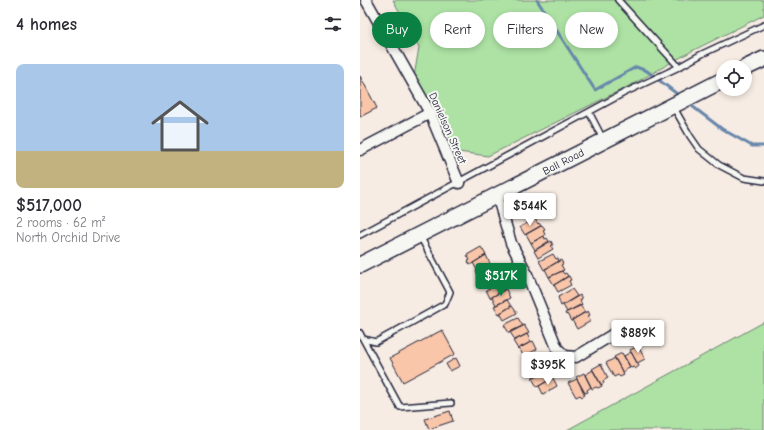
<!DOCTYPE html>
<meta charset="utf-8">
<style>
body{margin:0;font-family:"Comic Neue",sans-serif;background:#f2f2f3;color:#2b2b33;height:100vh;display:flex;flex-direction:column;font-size:15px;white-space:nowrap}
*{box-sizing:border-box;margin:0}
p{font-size:13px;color:#7c7c81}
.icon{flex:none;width:22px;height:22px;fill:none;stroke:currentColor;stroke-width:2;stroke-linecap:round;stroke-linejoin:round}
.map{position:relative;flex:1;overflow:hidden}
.details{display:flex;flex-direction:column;background:#fff;width:360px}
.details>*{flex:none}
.top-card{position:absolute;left:12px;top:12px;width:332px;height:36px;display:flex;gap:8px}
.buttons{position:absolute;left:356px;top:60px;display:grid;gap:8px}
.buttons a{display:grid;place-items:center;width:36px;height:36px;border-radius:50%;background:#fff;box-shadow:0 2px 6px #0003;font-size:20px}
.price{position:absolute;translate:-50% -34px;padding:0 9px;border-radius:4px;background:#fff;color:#222;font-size:13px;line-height:26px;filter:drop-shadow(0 1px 2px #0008)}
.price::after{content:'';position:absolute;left:50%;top:24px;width:12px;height:9px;margin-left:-6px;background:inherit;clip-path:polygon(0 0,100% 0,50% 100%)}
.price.active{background:#0b8043;color:#fff}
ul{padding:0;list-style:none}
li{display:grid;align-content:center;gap:8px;height:212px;padding:0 16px}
li span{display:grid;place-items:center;height:124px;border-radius:8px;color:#555}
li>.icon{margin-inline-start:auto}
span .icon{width:72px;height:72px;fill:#fffc;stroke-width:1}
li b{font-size:17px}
h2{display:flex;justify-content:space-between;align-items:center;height:48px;padding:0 16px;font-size:17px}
.chip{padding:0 14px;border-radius:18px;background:#fff;box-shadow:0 2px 6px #0003;font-size:14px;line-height:36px}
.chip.active{background:#0b8043;color:#fff}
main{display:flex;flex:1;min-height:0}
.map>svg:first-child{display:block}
.green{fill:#ade2a4;stroke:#688270}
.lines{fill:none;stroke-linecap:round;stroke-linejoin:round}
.stream{stroke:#6887ab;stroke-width:3}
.building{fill:#f9c6a9;stroke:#22223b}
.service-casing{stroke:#22223b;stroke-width:8}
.minor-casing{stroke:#22223b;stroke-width:13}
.secondary-casing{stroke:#22223b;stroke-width:18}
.service{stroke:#f6f6f2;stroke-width:5}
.minor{stroke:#f6f6f2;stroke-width:10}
.secondary{stroke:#f6f6f2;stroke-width:15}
.labels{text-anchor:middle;stroke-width:4;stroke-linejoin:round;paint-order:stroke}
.street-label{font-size:11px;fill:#22223b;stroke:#f6f6f2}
</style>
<main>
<section class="details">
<h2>4 homes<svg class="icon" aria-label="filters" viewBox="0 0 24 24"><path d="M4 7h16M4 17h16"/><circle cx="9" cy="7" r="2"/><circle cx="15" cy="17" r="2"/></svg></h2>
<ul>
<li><span style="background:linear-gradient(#a9c7e8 70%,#c2b280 0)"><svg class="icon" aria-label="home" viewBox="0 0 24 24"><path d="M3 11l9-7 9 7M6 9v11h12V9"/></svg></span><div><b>$517,000</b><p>2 rooms · 62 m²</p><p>North Orchid Drive</p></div></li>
</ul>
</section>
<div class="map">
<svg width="404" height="430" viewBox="0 0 404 430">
<rect width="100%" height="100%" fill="#f7ece3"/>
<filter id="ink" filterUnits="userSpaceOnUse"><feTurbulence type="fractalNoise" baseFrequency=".025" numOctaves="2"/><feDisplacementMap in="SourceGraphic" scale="8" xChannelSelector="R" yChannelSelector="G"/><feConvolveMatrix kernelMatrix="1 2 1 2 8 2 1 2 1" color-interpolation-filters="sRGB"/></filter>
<g filter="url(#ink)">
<path class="green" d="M33,0H404V15L332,51L273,84L128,156L98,152L54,77L59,47Z
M404,322V430H207Z"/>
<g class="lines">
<path class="stream" d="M177,0L235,90L276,67L287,71L321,97
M328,103L362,129L392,146H404"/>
</g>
<path class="building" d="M0,76L17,108L0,117Z
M175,219L178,224L179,223L181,226L165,235L160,227Z
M182,225L185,229L183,230L185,235L171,243L166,234Z
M184,236L185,239L187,238L189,241L175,250L171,243Z
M191,241L193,245L191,246L193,249L178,258L174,251Z
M121,247L126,255L110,265L108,261L110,260L107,255Z
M193,254L196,259L198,258L199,261L184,270L179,261Z
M126,255L130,264L117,270L113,263Z
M201,260L203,264L201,265L204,270L189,277L185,269Z
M130,264L134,271L120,279L116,271Z
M134,271L138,279L126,286L122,278Z
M202,271L204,274L206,273L208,276L194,285L189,277Z
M209,276L211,280L209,281L211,285L198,292L194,285Z
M140,283L144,290L130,298L126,290Z
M146,289L150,298L136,305L132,297Z
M212,289L217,296L201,306L198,297Z
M220,295L222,299L220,300L222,305L207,312L203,305Z
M147,300L151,306L139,314L134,306Z
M220,305L225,312L211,321L207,314L206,315L205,313Z
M152,306L157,313L144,320L140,313Z
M228,311L230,315L228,316L231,321L217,329L212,320Z
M158,318L163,326L149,333L144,325Z
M164,325L169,333L155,340L150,332Z
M82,330L95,354L43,382L30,358Z
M167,334L171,342L158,349L153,341Z
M173,341L177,349L164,357L159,348Z
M278,346L285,359L277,363L270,350Z
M271,352L279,366L275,369L274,367L271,368L264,356Z
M262,353L270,367L265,369L266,371L263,373L254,357Z
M178,354L182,362L168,370L164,362Z
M96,358L100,366L90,371L86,364Z
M255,358L264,375L260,377L258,375L254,377L246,363Z
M184,361L188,369L174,377L170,369Z
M241,364L248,378L243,381L244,383L241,385L232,369Z
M187,370L191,379L177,387L172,378Z
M233,370L242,386L238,388L236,387L232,389L225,375Z
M224,373L231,387L227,390L228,392L225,393L216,377Z
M193,378L197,386L183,394L179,386Z
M217,379L225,395L222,397L220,395L216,397L208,383Z
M90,411L93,421L69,429L65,419Z"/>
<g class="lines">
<defs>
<path id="service" d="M258,0L319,67L342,54L404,25
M313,106L330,136L339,149L359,165L384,178L404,181
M229,112L243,139
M0,235L264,93L319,67
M0,333L3,339L16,342L85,304L90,292L60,236
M3,339L40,407L91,403"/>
<path id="minor" d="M6,0L70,113L99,183
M0,150L70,113
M137,195L151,243L166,272L197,348L205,356L216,357L265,327"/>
<g id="secondary">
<path d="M385,68L404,59"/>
<path id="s1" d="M0,265L363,80"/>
</g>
</defs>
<use href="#service" class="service-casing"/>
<use href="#minor" class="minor-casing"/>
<use href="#secondary" class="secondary-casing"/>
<use href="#service" class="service"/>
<use href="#minor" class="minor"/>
<use href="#secondary" class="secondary"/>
</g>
</g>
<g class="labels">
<g class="street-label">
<text transform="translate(88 128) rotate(66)" y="4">Danielson Street</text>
<text dy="4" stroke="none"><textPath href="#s1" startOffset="228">Ball Road</textPath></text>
</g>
</g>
</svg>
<div class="buttons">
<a><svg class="icon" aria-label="locate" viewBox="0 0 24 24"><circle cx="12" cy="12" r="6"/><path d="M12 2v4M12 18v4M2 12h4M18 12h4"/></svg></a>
</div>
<b class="price" style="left:170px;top:227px">$544K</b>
<b class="price active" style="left:141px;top:297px">$517K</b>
<b class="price" style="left:278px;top:354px">$889K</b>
<b class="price" style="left:188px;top:386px">$395K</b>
<div class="top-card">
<a class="chip active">Buy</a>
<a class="chip">Rent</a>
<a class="chip">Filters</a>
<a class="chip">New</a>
</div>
</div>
</main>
